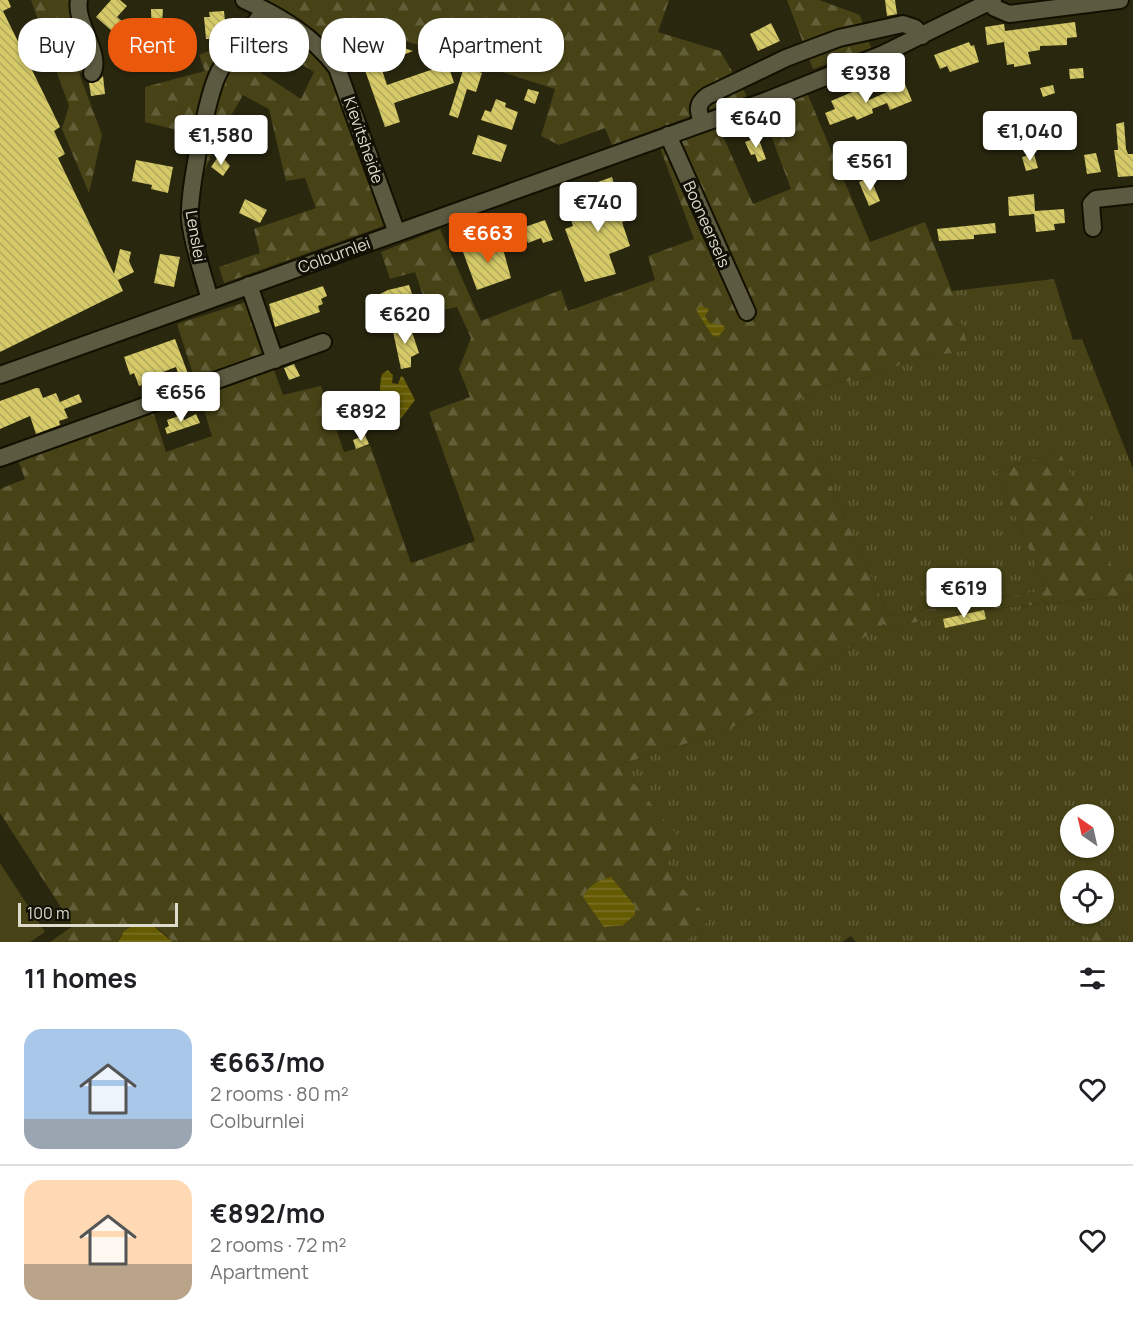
<!DOCTYPE html>
<meta charset="utf-8">
<style>
body{margin:0;font-family:Manrope,sans-serif;background:#f6f6f6;color:#202124;height:100vh;display:flex;flex-direction:column;font-size:22px;white-space:nowrap}
*{box-sizing:border-box;margin:0}
p{font-size:20px;color:#757577}
.icon{flex:none;width:33px;height:33px;fill:none;stroke:currentColor;stroke-width:2;stroke-linecap:round;stroke-linejoin:round}
.map{position:relative;height:942px;overflow:hidden}
.drawer{display:flex;flex-direction:column;background:#fff;flex:1}
.drawer>*{flex:none}
.guide{position:absolute;left:18px;top:18px;width:600px;height:54px;display:flex;gap:12px}
.needle{width:39px;rotate:326deg}
.fabs{position:absolute;left:1060px;top:804px;display:grid;gap:12px}
.fabs a{display:grid;place-items:center;width:54px;height:54px;border-radius:50%;background:#fff;box-shadow:0 2px 4px #0004;font-size:30px}
.scale{position:absolute;left:18px;bottom:15px;width:160px;box-sizing:border-box;padding-left:6px;border:3px solid #dcdbcc;border-top:0;font-size:16px;line-height:21px;white-space:nowrap;color:#dcdbcc;-webkit-text-stroke:4px #111006;paint-order:stroke}
.price{position:absolute;translate:-50% -51px;padding:0 14px;border-radius:6px;background:#fff;color:#222;font-size:20px;line-height:39px;filter:drop-shadow(0 2px 3px #0008)}
.price::after{content:'';position:absolute;left:50%;top:36px;width:18px;height:14px;margin-left:-9px;background:inherit;clip-path:polygon(0 0,100% 0,50% 100%)}
.price.active{background:#ea580c;color:#fff}
ul{padding:0;list-style:none}
li{display:flex;align-items:center;gap:18px;height:150px;padding:0 24px}
li+li{border-top:2px solid #e0e0e0}
li span{display:grid;place-items:center;flex:none;width:168px;height:120px;border-radius:18px;color:#555}
li>.icon{margin-inline-start:auto}
span .icon{width:72px;height:72px;fill:#fffc;stroke-width:1}
li b{font-size:26px}
h2{display:flex;justify-content:space-between;align-items:center;height:72px;padding:0 24px;font-size:26px}
.pill{padding:0 21px;border-radius:24px;background:#fff;box-shadow:0 2px 4px #0004;font-size:21px;line-height:54px}
.pill.active{background:#ea580c;color:#fff}
.map>svg:first-child{display:block}
.grass{fill:url(#grass-tufts);fill-rule:evenodd}
.forest{fill:url(#forest-firs)}
.pitch{fill:#484317}
.water{fill:url(#water-rules)}
.building{fill:url(#building-back-hatch)}
.lines{fill:none;stroke-linecap:round;stroke-linejoin:round}
.minor-casing{stroke:#131000;stroke-width:20}
.minor{stroke:#5c5a40;stroke-width:16}
.labels{text-anchor:middle;stroke-width:6;stroke-linejoin:round;paint-order:stroke}
.street-label{font-size:16px;fill:#dcdbcc;stroke:#111006}
</style>
<div class="map">
<svg width="1133" height="942" viewBox="0 0 1133 942">
<defs>
<pattern id="grass-tufts" width="24" height="20" patternUnits="userSpaceOnUse" patternTransform="scale(1.5)"><rect width="24" height="20" fill="#484317"/><path d="M3 7l-1-3M5 7V3M7 7l1-3M15 17l-1-3M17 17v-4M19 17l1-3" fill="none" stroke="#625e38"/></pattern>
<pattern id="forest-firs" width="22" height="20" patternUnits="userSpaceOnUse" patternTransform="scale(1.5)"><rect width="22" height="20" fill="#484317"/><path d="M5 1l3.5 6h-7zM16 11l3.5 6h-7z" fill="#625e38"/></pattern>
<pattern id="water-rules" width="6" height="5" patternUnits="userSpaceOnUse" patternTransform="scale(1.5)"><rect width="6" height="5" fill="#645b03"/><path d="M0 2.5h6" fill="none" stroke="#7a7227"/></pattern>
<pattern id="building-back-hatch" width="6" height="6" patternUnits="userSpaceOnUse" patternTransform="scale(1.5)"><rect width="6" height="6" fill="#d5ca67"/><path d="M-1 5l2 2M0 0l6 6M5-1l2 2" fill="none" stroke="#b0a85c"/></pattern>
</defs>
<rect width="100%" height="100%" fill="#2a270f"/>
<path class="grass" d="M1054,279L1073,340L1082,339L1133,469V573L1115,575L1060,452L997,471L1046,590L889,616L793,402L825,386L870,377L914,359L968,350L952,291Z
M1133,596V942H1111L1093,917L1081,927L1091,942H856L851,936L842,942H685L709,920L658,860L680,840L619,765L691,742L718,737L884,624L887,628L975,610ZM1071,814H1104V848H1071ZM1071,880H1104V914H1071Z"/>
<path class="forest" d="M31,0H72L90,70L79,73L102,135L89,193L62,129L69,106Z
M258,0H669L658,32L720,51L747,96L612,145L605,128L559,145L541,136L555,89L399,39L363,48L345,60L315,30Z
M787,0H819L860,15L871,48L813,69Z
M267,19L279,22L327,66L386,225L224,283L219,267L260,253L254,229L316,208L305,178L286,181L269,109L243,95L220,135L198,186V139L193,134L145,122V87L205,71L199,55L233,41L237,57L301,99L314,72L256,35Z
M807,93L870,242L925,222L952,291L969,350L914,359L870,377L825,386L793,402L889,616L1046,590L997,471L1060,452L1115,574L1133,573V596L975,610L887,628L884,624L718,737L691,742L619,765L681,840L659,860L709,920L685,942H173C162,930 147,918 130,928C124,931 120,935 118,942H50L73,926L0,813V489L25,479L16,455L152,408L166,452L212,436L198,391L272,365L283,395L321,386L344,452L370,445L411,563L475,541L429,412L470,397L459,369L471,338L457,307L429,313L415,272L390,279L381,252L440,229L481,321L561,290L568,311L655,280L648,256L694,239L660,148L719,127L753,204L791,189L762,111Z
M249,301L267,358L196,384L177,324Z
M1093,917L1111,942H1091L1081,927Z"/>
<path class="pitch" d="M0,863L45,932L30,942H0Z"/>
<path class="water" d="M699,306L709,309L705,316L709,323L723,325L725,329L718,337L712,335L697,312Z
M388,370L393,375L392,383L398,384L401,376L403,377L415,400L399,421C378,417 378,390 382,374Z
M611,877L635,906V915L623,925L604,927L583,897C589,885 599,880 611,877Z
M136,924H151L173,942H118L124,931Z"/>
<path class="building" d="M0,0H8L11,7L3,11L60,127L54,131L65,154L58,158L114,274L120,249L131,252L129,261L134,272L118,280L123,291L0,352Z
M111,0H120L127,6L117,17L123,22L113,32L96,17Z
M885,0H895L897,14L887,16Z
M151,9H163L162,22L173,21L174,43L152,44Z
M224,11L227,41L212,43V39H206L204,17H210L209,12Z
M1075,22L1077,37L1067,38V45L1040,46V50L1028,52L1031,64L1014,67V64L1007,65L1004,42L987,45L985,27L1004,24L1005,31Z
M771,23L780,41L758,51L750,34Z
M969,42L971,46L974,45L979,62L950,72L947,66L940,69L934,55Z
M398,46L413,51L380,64L387,85L448,64L454,83L394,103L400,122L385,127L361,59Z
M464,67L482,73L476,92L467,89L458,118L449,115Z
M1083,68L1084,78L1070,79L1069,69Z
M103,76L105,94L91,96L89,83L98,81Z
M905,84L912,101L890,110L887,103L872,109L873,113L857,120L854,116L830,125L825,113L835,109L831,101L864,87L869,100Z
M1053,85L1055,93L1043,97L1040,88Z
M528,89L539,92L535,104L524,100Z
M496,99L506,103L505,107L518,112L512,130L481,120L485,110L491,112Z
M1124,122L1126,149L1128,154H1133V176L1118,177L1114,150H1118L1116,124Z
M478,135L507,145L501,162L472,154Z
M758,137L766,159L758,162L755,154L751,155L745,142Z
M859,149L864,160L853,164L848,153Z
M1096,153L1101,172L1087,174L1084,155Z
M220,154L230,166L223,176L211,167Z
M1034,154L1038,168L1026,171L1022,157Z
M136,160L173,167L168,193L151,189L152,185L132,181Z
M612,177L626,221L622,222L630,246L609,254L616,274L585,282L565,229L573,226L568,211L601,199L595,183Z
M870,177L880,201L869,206L859,182Z
M1034,194L1035,211L1064,209L1065,223L1054,224L1055,230L1036,232L1034,214L1009,216L1008,197Z
M245,199L267,210L260,223L239,213Z
M545,220L553,240L543,243L541,238L528,243L522,228Z
M995,223L996,233L974,235V239L939,241L937,229Z
M500,238L511,278L477,290L463,252Z
M160,254L180,257L174,287L154,283Z
M409,285L414,300L394,308L395,314L387,317L385,311L373,315L368,300L388,290Z
M323,286L327,296L321,299L323,304L318,306L320,312L275,327L269,304Z
M406,323L407,327L410,326L419,353L411,357V367L401,369L392,327Z
M175,339L190,379L181,382L176,367L150,377L152,381L139,386L134,373L130,375L124,357Z
M294,364L300,376L289,380L284,368Z
M36,388H39L43,398L56,393L60,402L79,394L82,402L64,409L68,418L59,421L60,425L36,434L30,416L0,429V401Z
M360,392L363,401L333,410L331,403Z
M196,414L200,423L167,434L165,428L169,426L167,420L182,415L184,420Z
M365,435L369,444L356,449L353,440Z
M984,610L986,619L945,628L943,619Z"/>
<g class="lines">
<defs>
<path id="minor" d="M79,0C74,22 103,56 92,73
M244,0C280,16 313,36 337,68L397,233
M989,2L995,8L1009,14L1120,0
M702,123C698,111 696,104 707,96L786,58L839,38L903,24L915,28L922,36
M668,135L747,312
M1093,228L1091,204L1096,199L1133,195
M249,285L275,360
M210,300C203,274 193,246 190,220C188,194 207,95 219,72C231,49 250,31 265,10
M0,375L768,100L883,54L993,0
M0,458L323,342"/>
</defs>
<use href="#minor" class="minor-casing"/>
<use href="#minor" class="minor"/>
</g>
<g class="labels">
<g class="street-label">
<text transform="translate(364 140) rotate(71)" y="6">Kievitsheide</text>
<text transform="translate(707 224) rotate(66)" y="6">Booneersels</text>
<text transform="translate(196 236) rotate(80)" y="6">Lenslei</text>
<text transform="translate(334 255) rotate(-20)" y="6">Colburnlei</text>
</g>
</g>
</svg>
<div class="fabs">
<a><svg class="needle" viewBox="-14 -14 28 28"><path d="M0-13l5 13h-10z" fill="#e53935"/><path d="M0 13l5-13h-10z" fill="#757577"/></svg></a>
<a><svg class="icon" aria-label="locate" viewBox="0 0 24 24"><circle cx="12" cy="12" r="6"/><path d="M12 2v4M12 18v4M2 12h4M18 12h4"/></svg></a>
</div>
<div class="scale">100 m</div>
<b class="price" style="left:866px;top:104px">€938</b>
<b class="price" style="left:756px;top:149px">€640</b>
<b class="price" style="left:1030px;top:162px">€1,040</b>
<b class="price" style="left:221px;top:166px">€1,580</b>
<b class="price" style="left:870px;top:192px">€561</b>
<b class="price" style="left:598px;top:233px">€740</b>
<b class="price active" style="left:488px;top:264px">€663</b>
<b class="price" style="left:405px;top:345px">€620</b>
<b class="price" style="left:181px;top:423px">€656</b>
<b class="price" style="left:361px;top:442px">€892</b>
<b class="price" style="left:964px;top:619px">€619</b>
<div class="guide">
<a class="pill">Buy</a>
<a class="pill active">Rent</a>
<a class="pill">Filters</a>
<a class="pill">New</a>
<a class="pill">Apartment</a>
</div>
</div>
<section class="drawer">
<h2>11 homes<svg class="icon" aria-label="filters" viewBox="0 0 24 24"><path d="M4 7h16M4 17h16"/><circle cx="9" cy="7" r="2"/><circle cx="15" cy="17" r="2"/></svg></h2>
<ul>
<li><span style="background:linear-gradient(#a9c7e8 75%,#9aa5b1 0)"><svg class="icon" aria-label="home" viewBox="0 0 24 24"><path d="M3 11l9-7 9 7M6 9v11h12V9"/></svg></span><div><b>€663/mo</b><p>2 rooms · 80 m²</p><p>Colburnlei</p></div><svg class="icon" aria-label="heart" viewBox="0 0 24 24"><path d="M12 20l-8-8c-3-5 5-10 8-4 3-6 11-1 8 4z"/></svg></li>
<li><span style="background:linear-gradient(#ffd9b3 70%,#b9a48a 0)"><svg class="icon" aria-label="home" viewBox="0 0 24 24"><path d="M3 11l9-7 9 7M6 9v11h12V9"/></svg></span><div><b>€892/mo</b><p>2 rooms · 72 m²</p><p>Apartment</p></div><svg class="icon" aria-label="heart" viewBox="0 0 24 24"><path d="M12 20l-8-8c-3-5 5-10 8-4 3-6 11-1 8 4z"/></svg></li>
</ul>
</section>
